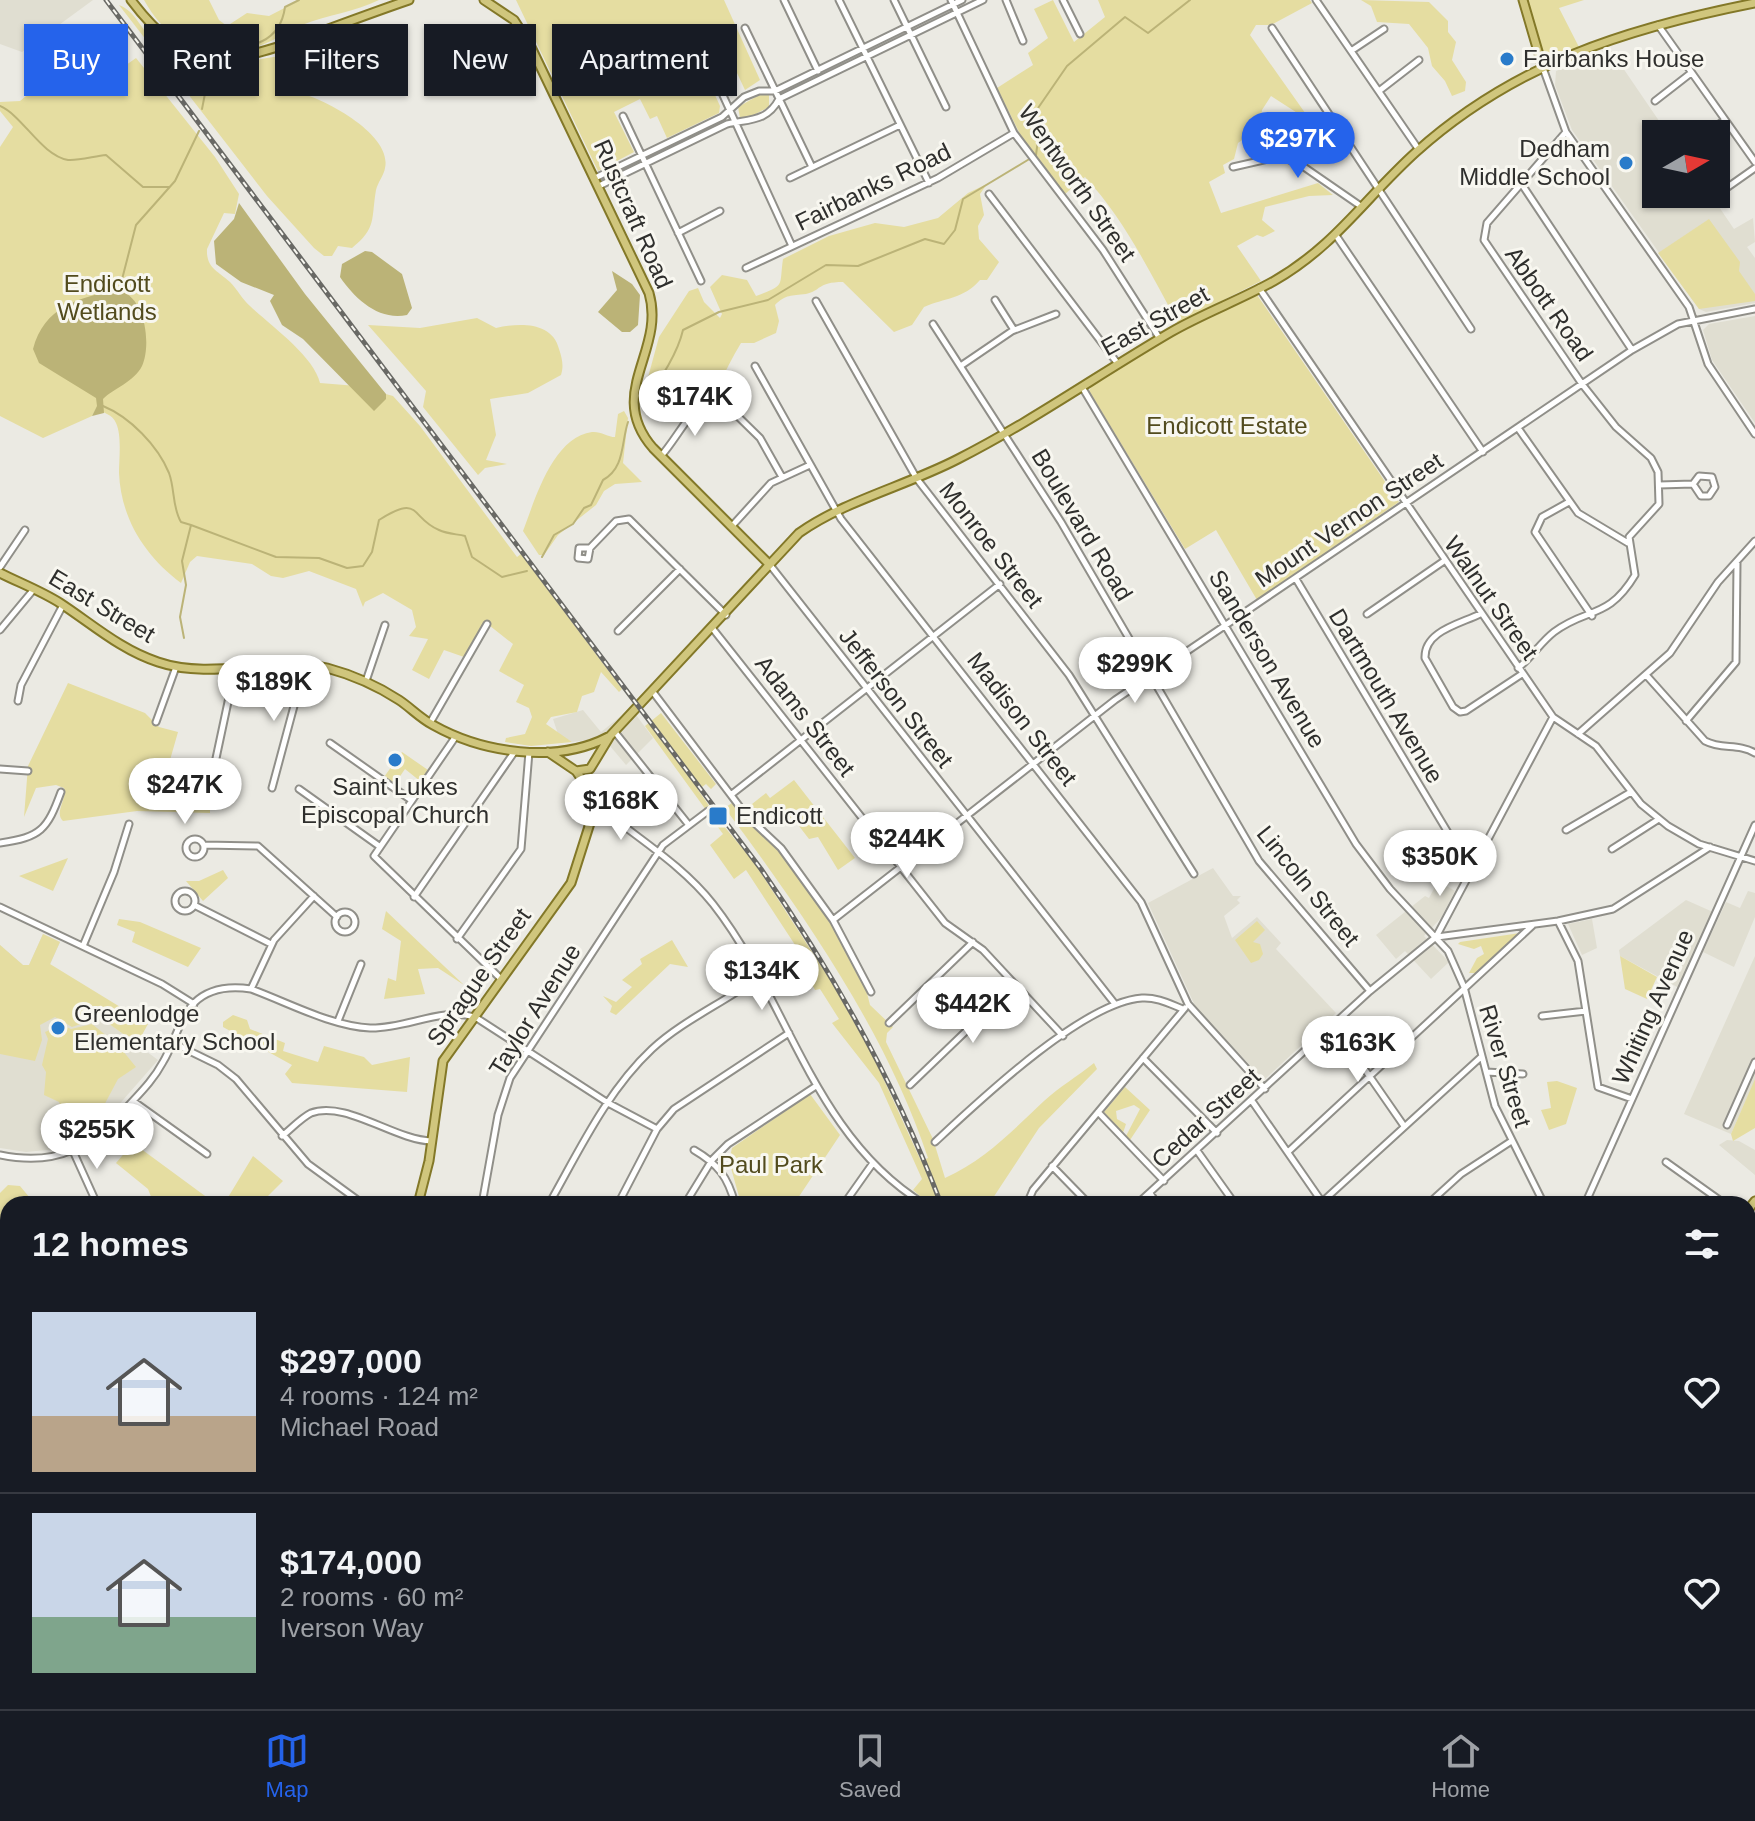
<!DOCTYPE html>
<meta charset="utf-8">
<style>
body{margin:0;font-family:Arial,sans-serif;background:#242831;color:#f1f3f6;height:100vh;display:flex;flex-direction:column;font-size:30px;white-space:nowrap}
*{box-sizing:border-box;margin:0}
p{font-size:26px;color:#9ea1a6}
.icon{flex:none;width:44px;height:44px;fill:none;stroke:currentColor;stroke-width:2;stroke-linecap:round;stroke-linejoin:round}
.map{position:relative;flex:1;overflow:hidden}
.sheet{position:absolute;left:0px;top:1196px;width:1756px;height:514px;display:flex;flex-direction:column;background:#171b24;border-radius:24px 24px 0 0;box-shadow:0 2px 6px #0004}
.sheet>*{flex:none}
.top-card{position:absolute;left:24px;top:24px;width:800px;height:72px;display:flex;gap:16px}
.needle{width:52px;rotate:81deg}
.buttons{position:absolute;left:1642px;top:120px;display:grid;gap:16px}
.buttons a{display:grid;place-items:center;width:88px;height:88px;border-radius:0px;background:#171b24;box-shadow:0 2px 6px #0004;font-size:40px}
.price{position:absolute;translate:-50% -68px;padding:0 18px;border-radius:28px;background:#fff;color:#222;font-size:26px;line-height:52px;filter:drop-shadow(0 2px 4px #0008)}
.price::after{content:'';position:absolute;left:50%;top:48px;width:24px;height:18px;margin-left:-12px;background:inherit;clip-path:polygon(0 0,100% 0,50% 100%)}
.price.on{background:#2563eb;color:#fff}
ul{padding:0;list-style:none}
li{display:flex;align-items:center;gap:24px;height:200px;padding:0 32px}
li+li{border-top:2px solid #363941}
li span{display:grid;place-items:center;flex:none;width:224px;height:160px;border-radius:0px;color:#555}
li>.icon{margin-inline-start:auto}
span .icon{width:96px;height:96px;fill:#fffc;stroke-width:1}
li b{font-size:34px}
h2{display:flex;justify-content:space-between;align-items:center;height:96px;padding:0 32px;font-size:34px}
.tag{padding:0 28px;border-radius:0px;background:#171b24;box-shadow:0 2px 6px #0004;font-size:28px;line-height:72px}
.tag.on{background:#2563eb;color:#fff}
.tabs{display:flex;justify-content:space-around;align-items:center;height:112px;border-top:2px solid #363941;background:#171b24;font-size:22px;color:#9ea1a6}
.tabs a{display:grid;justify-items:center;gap:4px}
.tabs .on{color:#2563eb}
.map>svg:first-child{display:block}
.built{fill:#e0ded1}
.green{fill:#e5dda1}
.water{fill:#bbb377}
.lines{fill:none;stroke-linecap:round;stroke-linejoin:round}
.stream{stroke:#bbb377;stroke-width:2}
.minor-casing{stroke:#908f89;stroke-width:9}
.major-casing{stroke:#837828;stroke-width:11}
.minor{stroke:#fff;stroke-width:5}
.major{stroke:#d0c67d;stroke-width:7}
.rail-casing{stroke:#696965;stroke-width:5}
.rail{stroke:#f8f7f0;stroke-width:2;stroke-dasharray:6;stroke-linecap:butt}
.poi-dot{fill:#297bca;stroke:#f8f7f0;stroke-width:3}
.labels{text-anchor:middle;stroke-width:6;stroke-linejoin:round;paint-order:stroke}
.poi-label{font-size:24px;fill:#2f2f2d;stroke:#f8f7f0;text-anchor:start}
.street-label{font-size:24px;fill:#2f2f2d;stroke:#f8f7f0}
.park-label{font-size:24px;fill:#524b1d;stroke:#f8f7f0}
</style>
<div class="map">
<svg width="1755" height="1709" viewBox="0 0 1755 1709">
<rect width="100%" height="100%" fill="#ebeae3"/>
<path class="built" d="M0,0H93L22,52L0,44Z
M1610,49L1668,134H1656V194L1716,191L1720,197L1715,201L1734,229L1753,218L1755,242L1747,247L1755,258V303L1706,312L1699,309L1572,130L1555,85L1556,71Z
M1755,316V423L1712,360L1703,330L1709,324Z
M631,708L653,738L626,765L610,746L594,739L572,742L558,734L553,719L583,710L601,732Z
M1213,868L1233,896H1241L1237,900L1240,903L1224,916L1232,938L1257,917L1281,943L1276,949L1336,1013L1264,1080L1196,1008L1148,903Z
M1438,881L1455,891L1441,918L1424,936L1449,962L1431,979L1405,951L1396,959L1376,935L1425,896L1429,898Z
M1748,891L1755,893V917L1734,967L1703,952L1726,902L1740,908Z
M1686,900L1713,912L1679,988L1620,956L1619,950Z
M1592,919L1597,948L1582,955L1568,924Z
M43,934L60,942L45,976L158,1060L102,1124L86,1137L57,1149L26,1152L0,1148V945L23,965H29Z
M1755,956V1080L1731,1134L1684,1114Z
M1727,1140L1739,1141L1755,1150V1175L1719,1145Z
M1748,1243L1755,1248V1311L1748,1323Z
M1748,1368L1755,1389V1562L1748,1566Z
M1296,1702H1474L1472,1709H1296Z"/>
<path class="green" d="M144,0H209L219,20L227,26L247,13L269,16L300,0H379C355,12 327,15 302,25C289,30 277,39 264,44C213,65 171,48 144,0Z
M516,0H724L760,80L745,90L721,39L695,51L720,106L719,113L667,138L657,116L650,119L640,99L614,112L634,152L598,171Z
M1053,0L1074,42L1105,17L1098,0H1310L1312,3L1271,25H1256L1250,35L1327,144L1302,135L1306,127L1302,116L1271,96L1262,110L1260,127L1238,143L1234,159L1223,165L1225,173L1209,182L1221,213L1318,183L1333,195L1309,196L1265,207L1262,220L1275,231L1263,237L1257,235L1237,246L1261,281L1178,323C1149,271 1125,220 1085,177L1065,194L1023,140L997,88L1033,65L1028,53L1048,38L1034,9Z
M1361,0L1429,2L1448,21V32L1456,42L1452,60L1466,82L1465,91L1452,96L1445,81L1432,66L1428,48L1409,24L1377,22L1371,6Z
M1523,0H1584L1559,8L1581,51L1542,65Z
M119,5C135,11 140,28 153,40C201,87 228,62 281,56V64L292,91C318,95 393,133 385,168C384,175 378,182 376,190C371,219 377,228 352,248L338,246L332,256H324L314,248L267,196Z
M136,58L215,157L239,194L235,214L224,213L207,249C206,268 218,271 230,282C237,289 242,299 250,306C270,325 314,356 320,383L357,386L393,396L420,426L517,557L521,554L622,689L619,692L601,672L594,692L582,696L577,712L551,717L546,724L572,742L531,746L505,742L506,738L525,734L532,717L529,708L516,702L524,685L499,671L513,644L485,622L464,657L444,650L429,679L412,670L428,639L409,636L416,627L412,610L383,593L365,602L363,607L356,589L309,571L283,578L271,576L252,564L197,556L190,562L181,583C145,556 121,519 119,473C119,459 122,436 116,423C113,415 103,412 96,409L92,416L43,438L0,416V147L13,127L0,111V102L20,101L38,86L54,93L66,75L95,87Z
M761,94L769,95V107L746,119L740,118L738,107Z
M987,184L980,194L984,215L978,226L979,239L999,262L987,280H980C964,299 944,298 924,307L912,325L894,332L843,282C817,282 821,291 806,294C791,296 786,294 775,305L779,321L776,333L754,343H741C732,358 725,372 718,387L711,392L701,387L692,393C674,391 656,392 641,403L659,337L689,291L698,288L704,302L720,318L722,314L710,287L722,275L747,280L756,296C786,285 779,287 783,259L829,236L875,223L904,227L938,218L968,193Z
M1709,219L1740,262L1739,271L1755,294V301L1699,309L1658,253Z
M1257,295L1399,502L1257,600L1216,530L1185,549L1089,391L1093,383L1170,337Z
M477,318L496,328C518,323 552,321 559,349C562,358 564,366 561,375L528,393L490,399L496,435L486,460L507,464L485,468L478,475L423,407L426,391L368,325L420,328Z
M624,411L628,418L623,463L642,482L615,484L604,491L596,505L558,535L544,555H539L523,531C534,503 552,437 592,432C600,431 608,437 615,437L618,414Z
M68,683L145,713L159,727L178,732L170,760L210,772V813L137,811L63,821C54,813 67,799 64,788L56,785L36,788L24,817L28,766Z
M661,713L716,784L711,789L706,784L698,790L710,807L706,810L645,726Z
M402,752L428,770L420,781L405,769L394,785L384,777Z
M794,780L855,858L838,870L818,837L809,839L792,817L786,821L777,813L762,824L747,808L766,793L770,798Z
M735,801L743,815L779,851L829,921L867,993L870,1005L893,1027L887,1033L886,1042L933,1139L945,1178C986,1159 1012,1131 1044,1101C1059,1087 1078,1076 1094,1063L1097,1069L1039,1128L989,1204H929L913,1190L922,1179L879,1083L832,1023L839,1019L820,989L815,990L797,957L801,954L746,870L734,879L710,845L723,834L709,815L713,813L753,861L831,981L873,1056L921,1161L928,1158C887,1034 805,916 727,811L726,807Z
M68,858L53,891L19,876Z
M223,870L228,878L203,901L186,881H199Z
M386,911L464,985L438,968L418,969L425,994L384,999L388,978L396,981L401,941L382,929Z
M119,919L140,922L201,948L188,967L132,942L135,932L117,925Z
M1257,921L1265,930L1253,942L1260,944L1263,954L1259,960L1251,963L1235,940Z
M1520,933L1476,973H1469L1477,958L1484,954L1481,946L1474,949L1458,944L1460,942Z
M43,934L60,942L50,964L148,1024L137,1044L94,1013L89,1021L72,1027L55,1017L40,1025L42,1040L35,1061L0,1054V945L23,965H29Z
M672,940L688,967L670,964L616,1015L610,1012L612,1006L603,996L616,1002L632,987L622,980L642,964L640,959Z
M1620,956L1657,977L1647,999L1625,989Z
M233,1015L247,1020L250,1029L285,1043L283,1051L318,1062L324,1046L364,1057L372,1065L410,1057L407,1092L292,1083L285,1074L292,1065L223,1027V1022Z
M92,1024L118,1045L136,1067L118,1079L101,1111L80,1108L67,1122L63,1111L56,1138L46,1136L54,1108L63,1110L59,1102L44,1095L46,1072L42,1065L48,1039L45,1032L62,1025L71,1029Z
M1755,1079V1128L1733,1141L1731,1134Z
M1557,1081L1577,1088L1566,1124L1549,1130L1541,1110L1551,1108L1547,1082Z
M1125,1087L1150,1110L1130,1140L1126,1136L1140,1109L1134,1105L1116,1111L1117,1119L1126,1124L1123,1133L1104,1112Z
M810,1094L840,1135L794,1204L740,1200L729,1161L732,1148Z
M133,1143L216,1204H154L148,1189L116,1163Z
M253,1156L283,1181L260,1204H224Z
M8,1185L20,1186L35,1204H8V1241L0,1234V1193Z
M0,1557L8,1562V1702H125L131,1709H0Z
M672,1702H999L1033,1709H674Z
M1064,1702H1128L1127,1709H1066Z"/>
<path class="water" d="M239,203L305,294L386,394V399L374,411L303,339L282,325L270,301L274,295L241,282L216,264L214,241L234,219Z
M365,251L372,252L402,274L412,308L407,315C379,321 355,299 340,277L342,264Z
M612,271L632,284L640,295L638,325L630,332H622L598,312L617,290Z
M116,290C145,293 152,344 142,366C134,382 114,388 103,399L104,413L92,416L97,406L96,398L39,363L33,349C44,307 78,298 116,290Z"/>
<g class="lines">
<path class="stream" d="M218,50C251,47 280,44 285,7L299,0
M0,106C23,116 41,155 68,160C78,161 95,156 106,155L143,187H169
M202,109L210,68
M119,291L136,225L175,181L199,131
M643,404C658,382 677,356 683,330L719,312L768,300L826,265L858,266L925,239L944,244L955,230L963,199L1036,155L1039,132L1036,111L1067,66L1125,17L1148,33L1190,0
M103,406C130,417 158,446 169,473C175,489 172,507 181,522L191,525
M542,557L554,535L573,524L584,508L591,505L603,480C625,468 621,443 628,422
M184,638L180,617L186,585L182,561L191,525L276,557L319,558L347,568L363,566L372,552L379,520C421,493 410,518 439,530C447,534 457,534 465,536L472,557L502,577L527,571"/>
<defs>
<path id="minor" d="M784,0L818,71
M839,0L929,183
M894,0L946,107
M951,0L1014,133L1103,250L1160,339
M1006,0L1023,41
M1063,0L1080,34
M1316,0L1419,150
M1658,25L1755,162
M745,28L812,167
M1272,28L1471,329
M1351,51L1384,29
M705,56L792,246
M1543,68L1566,132L1689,307L1708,364L1755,434
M1379,91L1419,60
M1655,101L1691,73
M623,116L701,281
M1705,134L1725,120
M1233,167L1281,156L1304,167L1362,207
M595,178L722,117L744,97L759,91H775L962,0
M790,178L900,125
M1521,183L1632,350
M599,186L727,124C749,119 767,122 779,99L983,0
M989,194L1118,364
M1718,194L1755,168
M678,233L720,211
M1337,237L1483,452
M746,268L938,178L1014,133
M1259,288L1553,717L1596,746L1641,804L1668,826L1699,844L1755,861
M995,300L1014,330
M816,301L917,479L1069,675L1194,874
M933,324L1061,522L1259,861L1370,991
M962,365L1012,331L1056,314
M755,366L841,519L1141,902L1188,1004L1265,1089
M1082,387L1356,844L1390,889L1448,951L1464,987L1495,1106L1544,1204
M1518,428L1578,513L1628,543
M661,456C676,440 697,398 715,394L760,438L782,477
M1659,485L1693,484L1699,476L1712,477L1715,487L1709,496H1701L1693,484
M1569,502L1542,517L1535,532L1592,616
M732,526L771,483L810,465
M590,548L588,559L578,558L579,548H590L616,521L629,519L726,615
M770,565L1115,1004
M0,567L25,530
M1296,579L1471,871
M1367,614L1444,561
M1480,614C1460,624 1424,631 1425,658L1453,707L1460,712L1466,711L1522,674
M713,629L945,923L983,950L1063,1036
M0,630L34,589
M618,631L680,569
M1518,668C1531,658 1541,642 1554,632C1587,607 1608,620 1635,575L1629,537L1659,504L1658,472L1651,458L1616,427L1582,384L1484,240L1487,223L1566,132
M1647,676L1705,741C1722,750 1738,743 1755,753
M366,681L385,625
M653,692L746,815L781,848L833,920L871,992
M18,701L21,685L63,605
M1686,721L1736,662L1737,563
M156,722L176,667
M430,723L487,624
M615,732L688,824
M1578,734L1670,653L1718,582L1755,541
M456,736L374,856L501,979
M330,743L411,800
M215,763L235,669
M0,769L28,771
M272,788L305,665
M299,789L379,846
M732,794L1000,584
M602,809C640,840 682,865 713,904C789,1001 813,1136 924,1204
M1566,830L1631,792
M186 848a9 9 0 1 1 18 0a9 9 0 1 1-18 0Z
M0,843C41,837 47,830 61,792
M204,845L258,846L337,917
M1612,849L1659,819
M175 901a10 10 0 1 1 20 0a10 10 0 1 1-20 0Z
M414,897L515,751
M194,905L271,944
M0,907L162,984L194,1004
M335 922a10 10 0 1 1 20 0a10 10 0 1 1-20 0Z
M833,920L1115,700L1632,350L1678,324L1755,309
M1558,921L1578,961L1598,1087L1632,1099
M1437,937L1558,921L1613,909L1710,847
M457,939L521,849L529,752
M83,946L114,872L129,824
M251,989L274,940L314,896
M1542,1016L1586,1011
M338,1021L361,964
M889,1023L973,942
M1334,1025L1404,1126
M173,1043L218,1065L236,1079L308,1164L363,1204
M1143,1058L1217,1133
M1486,1072L1523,1074
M910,1085L1015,984
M133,1101L207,1154
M1252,1101L1322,1202
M1098,1112L1164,1181
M1727,1125L1755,1062
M282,1136C291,1129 301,1118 311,1113C345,1100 395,1140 431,1141
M935,1142C979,1101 1083,1002 1142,998C1157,997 1170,1004 1183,1009
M694,1150C718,1164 728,1177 735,1204
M73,1151L97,1204
M1289,1151L1533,925
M1198,1152L1235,1204
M0,1155C59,1167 90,1147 129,1105C141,1092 154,1079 163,1062C174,1044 179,1019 194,1003C210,987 231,986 251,989C289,1003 331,1026 370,1028C406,1029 441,1007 475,1017L608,1103L657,1129
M1666,1162L1725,1204
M1052,1166L1089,1204
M1150,1193L1157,1204
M1322,1202L1481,1057
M482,1204L498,1115L510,1078L663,845L708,811
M549,1204C579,1151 607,1091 652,1049C683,1020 726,1002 760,976
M618,1204L657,1129L674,1109L789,1033
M685,1204L712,1160L728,1144L816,1086
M844,1204L873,1163
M1027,1204L1033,1190L1185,1008
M1137,1204L1370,991L1436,937L1553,717
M1428,1204L1461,1174L1510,1142
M1585,1204L1755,825
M1748,1276L1755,1281
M0,1463L8,1460
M1748,1520L1755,1518
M1748,1568L1755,1565
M1748,1680L1755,1676
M1748,1688L1755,1709
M132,1702L140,1709
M231,1702L242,1709
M384,1702L394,1709
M470,1702L471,1709
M570,1702L572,1709
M1026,1702L1028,1709
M1579,1702L1605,1709
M1668,1702L1670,1709
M376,1709L380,1702
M1640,1709L1661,1702"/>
<path id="major" d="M131,0C186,73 225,66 304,38C339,25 374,12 409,0
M484,0L514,20L530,45L649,293C666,351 605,393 653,448L769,564
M1523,0L1542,65
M0,573C20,583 41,591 60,603C92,624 121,650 158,662C214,681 272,655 327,668C353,675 376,685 399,700C411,708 420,718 433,725C483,753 556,764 608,737
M548,752L576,771L590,769L610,736L799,533C846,500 906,486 958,459C1031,422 1099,374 1171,332C1204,313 1240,300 1274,281C1335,246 1365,198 1416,152C1515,63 1628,28 1755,3
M418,1204L429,1161L443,1061L571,883L591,820L602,809L576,771
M1748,1210L1755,1201
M633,1702L636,1709
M1540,1709L1542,1702"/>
</defs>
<use href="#minor" class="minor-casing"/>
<use href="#major" class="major-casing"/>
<use href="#minor" class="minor"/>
<use href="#major" class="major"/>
<defs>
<path id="rail" d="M106,0L761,869C834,974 896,1084 941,1204
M1091,1702L1093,1709"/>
</defs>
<use href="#rail" class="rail-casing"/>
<use href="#rail" class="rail"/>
</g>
<g class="poi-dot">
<circle cx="1507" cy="59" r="8"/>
<circle cx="1626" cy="163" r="8"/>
<circle cx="395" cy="760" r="8"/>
<rect x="708" y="806" width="20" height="20" rx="4"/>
<circle cx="58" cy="1028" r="8"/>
</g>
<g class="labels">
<g class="poi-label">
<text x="1523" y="67">Fairbanks House</text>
<text x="1610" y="157" text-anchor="end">Dedham<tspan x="1610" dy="28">Middle School</tspan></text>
<text x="395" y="795" text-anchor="middle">Saint Lukes<tspan x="395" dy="28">Episcopal Church</tspan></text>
<text x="736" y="824">Endicott</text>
<text x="74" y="1022">Greenlodge<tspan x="74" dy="28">Elementary School</tspan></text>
</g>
<g class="street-label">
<text transform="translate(1077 183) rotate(55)" y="8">Wentworth Street</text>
<text transform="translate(873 187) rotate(-26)" y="8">Fairbanks Road</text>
<text transform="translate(633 214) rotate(66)" y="8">Rustcraft Road</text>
<text transform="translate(1549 304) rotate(55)" y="8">Abbott Road</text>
<text transform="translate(1155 321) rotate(-29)" y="8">East Street</text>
<text transform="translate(1349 520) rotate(-34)" y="8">Mount Vernon Street</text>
<text transform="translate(1082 525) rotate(59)" y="8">Boulevard Road</text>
<text transform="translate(991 545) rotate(52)" y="8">Monroe Street</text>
<text transform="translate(1491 598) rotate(55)" y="8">Walnut Street</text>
<text transform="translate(102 606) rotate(31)" y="8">East Street</text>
<text transform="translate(1267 659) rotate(59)" y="8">Sanderson Avenue</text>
<text transform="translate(1386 696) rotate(59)" y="8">Dartmouth Avenue</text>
<text transform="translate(896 698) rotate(52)" y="8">Jefferson Street</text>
<text transform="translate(805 716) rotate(52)" y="8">Adams Street</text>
<text transform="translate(1022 719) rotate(52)" y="8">Madison Street</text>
<text transform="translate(1308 886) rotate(51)" y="8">Lincoln Street</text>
<text transform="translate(479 977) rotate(-55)" y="8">Sprague Street</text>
<text transform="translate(1653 1007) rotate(-66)" y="8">Whiting Avenue</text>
<text transform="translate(535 1010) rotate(-58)" y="8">Taylor Avenue</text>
<text transform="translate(1505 1066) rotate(73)" y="8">River Street</text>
<text transform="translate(1206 1118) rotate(-42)" y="8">Cedar Street</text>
</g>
<g class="park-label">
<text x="107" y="292">Endicott<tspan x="107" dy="28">Wetlands</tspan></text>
<text x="1227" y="434">Endicott Estate</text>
<text x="771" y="1173">Paul Park</text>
</g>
</g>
</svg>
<div class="buttons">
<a><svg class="needle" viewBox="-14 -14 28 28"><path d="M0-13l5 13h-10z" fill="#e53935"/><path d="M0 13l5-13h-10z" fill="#9ea1a6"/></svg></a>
</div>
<b class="price on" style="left:1298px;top:180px">$297K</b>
<b class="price" style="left:695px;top:438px">$174K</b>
<b class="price" style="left:1135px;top:705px">$299K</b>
<b class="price" style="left:274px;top:723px">$189K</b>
<b class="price" style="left:185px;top:826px">$247K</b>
<b class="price" style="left:621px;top:842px">$168K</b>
<b class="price" style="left:907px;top:880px">$244K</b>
<b class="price" style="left:1440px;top:898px">$350K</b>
<b class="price" style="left:762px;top:1012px">$134K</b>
<b class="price" style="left:973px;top:1045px">$442K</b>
<b class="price" style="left:1358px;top:1084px">$163K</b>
<b class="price" style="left:97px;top:1171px">$255K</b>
<div class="top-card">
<a class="tag on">Buy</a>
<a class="tag">Rent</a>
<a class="tag">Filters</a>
<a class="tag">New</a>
<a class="tag">Apartment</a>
</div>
<section class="sheet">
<h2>12 homes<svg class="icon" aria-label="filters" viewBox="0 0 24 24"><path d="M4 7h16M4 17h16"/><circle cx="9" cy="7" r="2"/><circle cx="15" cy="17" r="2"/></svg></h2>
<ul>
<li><span style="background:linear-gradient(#c9d6e8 65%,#b9a48a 0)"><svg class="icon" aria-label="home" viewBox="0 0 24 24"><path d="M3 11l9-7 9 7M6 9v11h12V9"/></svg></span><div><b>$297,000</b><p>4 rooms · 124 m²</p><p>Michael Road</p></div><svg class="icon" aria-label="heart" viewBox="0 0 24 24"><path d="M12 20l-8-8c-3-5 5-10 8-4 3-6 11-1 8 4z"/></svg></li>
<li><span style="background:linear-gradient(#c9d6e8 65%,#7fa58c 0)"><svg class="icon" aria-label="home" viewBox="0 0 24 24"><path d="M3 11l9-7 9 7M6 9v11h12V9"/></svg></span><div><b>$174,000</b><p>2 rooms · 60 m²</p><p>Iverson Way</p></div><svg class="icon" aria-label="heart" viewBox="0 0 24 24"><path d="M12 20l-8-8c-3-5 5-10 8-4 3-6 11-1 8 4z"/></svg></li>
</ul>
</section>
</div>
<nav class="tabs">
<a class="on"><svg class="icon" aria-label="map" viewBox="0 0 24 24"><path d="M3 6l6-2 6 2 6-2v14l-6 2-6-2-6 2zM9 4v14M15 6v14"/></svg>Map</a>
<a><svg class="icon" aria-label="saved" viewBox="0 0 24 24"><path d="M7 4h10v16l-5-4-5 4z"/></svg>Saved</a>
<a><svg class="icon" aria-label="home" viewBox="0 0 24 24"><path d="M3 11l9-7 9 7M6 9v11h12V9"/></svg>Home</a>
</nav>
